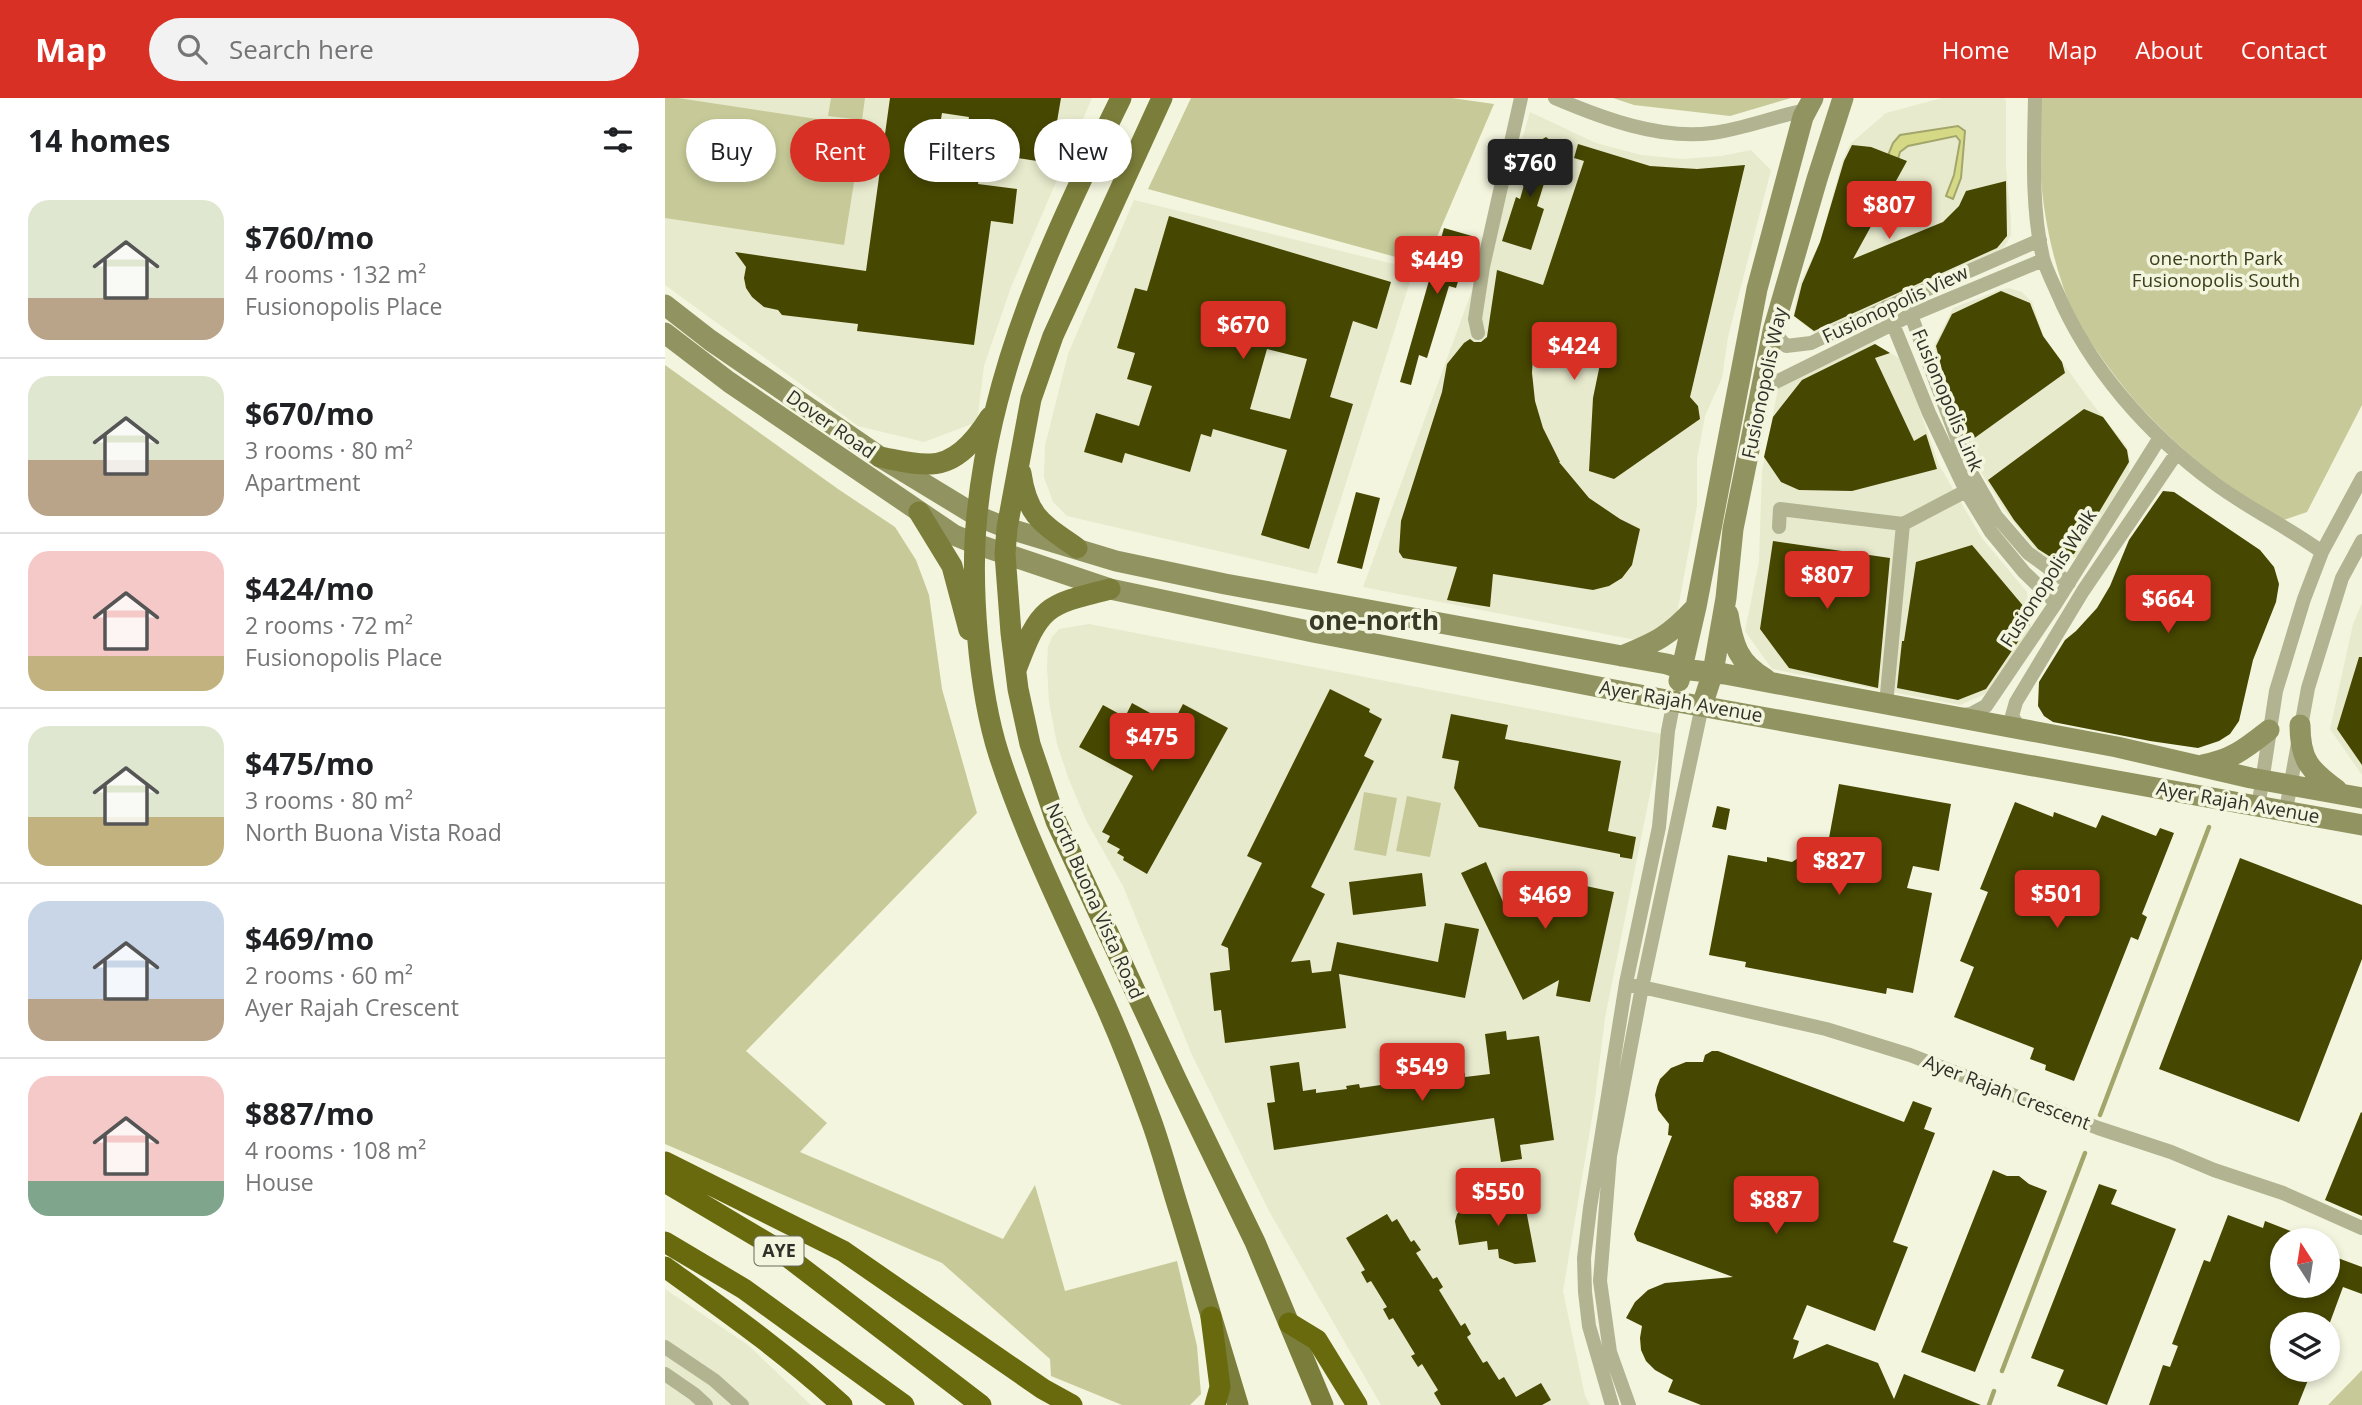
<!DOCTYPE html>
<meta charset="utf-8">
<style>
body{margin:0;font-family:"Open Sans",sans-serif;background:#f2f2f2;color:#202124;height:100vh;display:flex;flex-direction:column;font-size:26px;white-space:nowrap}
*{box-sizing:border-box;margin:0}
p{font-size:23px;color:#757577}
.icon{flex:none;width:38px;height:38px;fill:none;stroke:currentColor;stroke-width:2;stroke-linecap:round;stroke-linejoin:round}
.map{position:relative;flex:1;overflow:hidden}
.side{display:flex;flex-direction:column;background:#fff;width:665px}
.side>*{flex:none}
.hud{position:absolute;left:21px;top:21px;width:665px;height:63px;display:flex;gap:14px}
.needle{width:46px;rotate:348deg}
.buttons{position:absolute;left:1605px;top:1130px;display:grid;gap:14px}
.buttons a{display:grid;place-items:center;width:70px;height:70px;border-radius:50%;background:#fff;box-shadow:0 4px 10px #0003;font-size:35px}
.price{position:absolute;translate:-50% -60px;padding:0 16px;border-radius:7px;background:#d93025;color:#fff;font-size:23px;line-height:46px;filter:drop-shadow(0 2px 4px #0008)}
.price::after{content:'';position:absolute;left:50%;top:42px;width:21px;height:16px;margin-left:-10px;background:inherit;clip-path:polygon(0 0,100% 0,50% 100%)}
.price.on{background:#222;color:#fff}
ul{padding:0;list-style:none}
li{display:flex;align-items:center;gap:21px;height:175px;padding:0 28px}
li+li{border-top:2px solid #e0e0e0}
li span{display:grid;place-items:center;flex:none;width:196px;height:140px;border-radius:21px;color:#555}
li>.icon{margin-inline-start:auto}
span .icon{width:84px;height:84px;fill:#fffc;stroke-width:1}
li b{font-size:30px}
h2{display:flex;justify-content:space-between;align-items:center;height:84px;padding:0 28px;font-size:30px}
.pill{padding:0 24px;border-radius:32px;background:#fff;box-shadow:0 4px 10px #0003;font-size:24px;line-height:63px}
.pill.on{background:#d93025;color:#fff}
header{display:flex;align-items:center;gap:42px;box-sizing:border-box;height:98px;padding:0 35px;background:#d93025;color:#fff}
header strong{font-size:33px}
nav{display:flex;gap:38px;margin-inline-start:auto;font-size:24px}
.search{width:490px;height:63px;background:#f2f2f2;display:flex;align-items:center;gap:18px;box-sizing:border-box;padding:0 24px;border-radius:38px;color:#757577;font-size:26px}
main{display:flex;flex:1;min-height:0}
.map>svg:first-child{display:block}
.built{fill:#e8eacd}
.green{fill:#c7ca98}
.water{fill:#d5d986;stroke:#a3a66a;stroke-width:2}
.lines{fill:none;stroke-linecap:round;stroke-linejoin:round}
.stream{stroke:#a3a66a;stroke-width:4.5}
.building{fill:#464700;fill-rule:evenodd}
.street{stroke:#b1b391;stroke-width:14}
.secondary{stroke:#919460;stroke-width:21}
.primary{stroke:#7b7d3a;stroke-width:21}
.highway{stroke:#686a0d;stroke-width:21}
.labels{text-anchor:middle;stroke-width:7;stroke-linejoin:round;paint-order:stroke}
.shield{fill:#f3f5de;stroke:#6a6b5f;stroke-width:2}
.shield-label{font-size:18px;font-weight:bold;fill:#2f3028}
.park-label{font-size:19px;fill:#3d3e1a;stroke:#f3f5de}
.street-label{font-size:19px;fill:#2f3028;stroke:#f3f5de}
.district-label{font-size:26px;font-weight:bold;fill:#383927;stroke:#f3f5de}
</style>
<header>
<strong>Map</strong>
<div class="search"><svg class="icon" aria-label="search" viewBox="0 0 24 24"><circle cx="10" cy="10" r="6"/><path d="M15 15l6 6"/></svg>Search here</div>
<nav><a>Home</a><a>Map</a><a>About</a><a>Contact</a></nav>
</header>
<main>
<section class="side">
<h2>14 homes<svg class="icon" aria-label="filters" viewBox="0 0 24 24"><path d="M4 7h16M4 17h16"/><circle cx="9" cy="7" r="2"/><circle cx="15" cy="17" r="2"/></svg></h2>
<ul>
<li><span style="background:linear-gradient(#dfe7d0 70%,#b9a48a 0)"><svg class="icon" aria-label="home" viewBox="0 0 24 24"><path d="M3 11l9-7 9 7M6 9v11h12V9"/></svg></span><div><b>$760/mo</b><p>4 rooms · 132 m²</p><p>Fusionopolis Place</p></div></li>
<li><span style="background:linear-gradient(#dfe7d0 60%,#b9a48a 0)"><svg class="icon" aria-label="home" viewBox="0 0 24 24"><path d="M3 11l9-7 9 7M6 9v11h12V9"/></svg></span><div><b>$670/mo</b><p>3 rooms · 80 m²</p><p>Apartment</p></div></li>
<li><span style="background:linear-gradient(#f6c9c9 75%,#c2b280 0)"><svg class="icon" aria-label="home" viewBox="0 0 24 24"><path d="M3 11l9-7 9 7M6 9v11h12V9"/></svg></span><div><b>$424/mo</b><p>2 rooms · 72 m²</p><p>Fusionopolis Place</p></div></li>
<li><span style="background:linear-gradient(#dfe7d0 65%,#c2b280 0)"><svg class="icon" aria-label="home" viewBox="0 0 24 24"><path d="M3 11l9-7 9 7M6 9v11h12V9"/></svg></span><div><b>$475/mo</b><p>3 rooms · 80 m²</p><p>North Buona Vista Road</p></div></li>
<li><span style="background:linear-gradient(#c9d6e8 70%,#b9a48a 0)"><svg class="icon" aria-label="home" viewBox="0 0 24 24"><path d="M3 11l9-7 9 7M6 9v11h12V9"/></svg></span><div><b>$469/mo</b><p>2 rooms · 60 m²</p><p>Ayer Rajah Crescent</p></div></li>
<li><span style="background:linear-gradient(#f6c9c9 75%,#7fa58c 0)"><svg class="icon" aria-label="home" viewBox="0 0 24 24"><path d="M3 11l9-7 9 7M6 9v11h12V9"/></svg></span><div><b>$887/mo</b><p>4 rooms · 108 m²</p><p>House</p></div></li>
</ul>
</section>
<div class="map">
<svg width="1697" height="1307" viewBox="0 0 1697 1307">
<rect width="100%" height="100%" fill="#f3f5de"/>
<path class="built" d="M0,0H427L346,189L319,268L312,324L259,344L193,328L0,187Z
M1277,0H1339L1341,3V68L1346,123V137L1340,148L1328,157L1151,236L1128,218L1135,185L1155,144L1177,64L1185,46L1221,15Z
M865,14L931,45L957,52L976,57L1017,61L1056,58L1086,52L1106,72L1063,239L1057,280L1040,318L1032,361V408L1011,521L976,543L698,489L837,111Z
M469,102L749,171L652,476L402,418L388,404L379,379L380,348L403,256Z
M1344,190L1357,194L1367,204L1379,239L1426,304L1462,349L1465,363L1464,374L1412,459L1380,464L1340,413L1313,369L1300,340L1281,295L1269,248L1288,210L1334,192Z
M1207,244L1237,262L1274,367L1317,440L1362,494L1367,536L1334,590L1295,607L1107,571L1080,533L1094,463L1097,373L1113,291Z
M1697,505V677L1665,631L1688,526Z
M424,526L997,636L940,920L929,1008L898,1193L920,1298L925,1307H716L604,1113L527,957L458,788L421,722L404,682L392,646L384,604L382,568L383,549L387,539L394,531Z
M0,1191L83,1247L146,1307H0Z"/>
<path class="green" d="M0,0H13L198,28L179,147L0,120Z
M166,0H200L197,22L163,18Z
M526,0H787L829,6L760,167L483,91Z
M948,0H1126L1065,18L969,7Z
M1376,0H1697V307L1642,414L1616,423C1544,378 1485,329 1436,259C1428,246 1416,233 1410,219C1389,172 1377,116 1375,64C1374,43 1376,21 1376,0Z
M0,267L173,391L230,429L251,462L264,497L277,591L312,715L81,953L162,1025L135,1054L338,1141L370,1087L400,1193L512,1163L532,1248L536,1296L525,1307H457L386,1278L385,1261L277,1165L0,1046Z
M699,694L732,700L721,758L689,752Z
M742,698L776,705L765,759L731,753Z
M1697,1272V1307H1663Z"/>
<path class="water" d="M1293,28L1300,33L1296,80L1288,101L1281,98L1289,77L1295,43L1291,38L1243,48L1235,54L1223,95L1219,67L1228,45L1235,37Z"/>
<g class="lines">
<path class="stream" d="M1435,1017L1544,729
M1337,1273L1420,1055
M1324,1307L1329,1293"/>
</g>
<path class="building" d="M225,0H396L385,65L319,55L313,86L352,91L348,126L326,123L309,247L192,233L193,226L117,217L113,212L99,209L87,199L81,190L79,180L81,169L70,154L201,173ZM277,15L304,19L295,73L268,69Z
M881,39L891,47L872,108L879,111L866,152L837,143L851,99L855,101L871,45Z
M913,46L985,68L1032,71L1080,67L1025,299L1033,308L1035,321L949,381L924,373L928,300L935,266L949,241L870,226L867,275L870,303L878,330L895,364H894L924,400L955,421L975,431L967,467L957,480L944,488L928,492L828,476L825,509L782,502L792,469L738,460L734,454L736,423L777,294L782,266L799,245L805,241L809,244H816L822,239L832,172L878,187L919,63L909,60Z
M1187,47L1206,49L1242,63L1188,161L1278,124L1294,108L1301,93L1341,83L1342,138L1332,150L1149,233L1129,218L1137,186L1155,144L1179,63Z
M504,118L726,184L712,231L688,223L665,299L688,306L644,451L596,437L622,352L548,331L546,339L536,336L525,374L460,355L457,365L419,354L431,315L474,328L487,288L462,281L470,255L452,250L470,190L482,193ZM602,251L642,261L625,321L585,311Z
M779,130L807,138L791,190L784,188L762,260L754,257L746,287L735,284Z
M1336,193L1365,205L1378,238L1397,264L1400,275L1304,344L1278,276L1271,248L1287,216Z
M1210,246L1225,255L1210,260L1249,343L1261,336L1272,371L1187,393L1134,392L1116,384L1099,359L1108,319L1137,282Z
M1419,311L1438,319L1462,352L1464,364L1409,456L1384,458L1373,451L1349,422L1323,382Z
M1498,393L1509,394L1595,452L1609,469L1614,486L1611,504L1588,562L1574,623L1565,636L1554,643L1533,650L1485,643L1388,624L1379,618L1373,608L1374,584L1400,542L1411,533L1432,510L1445,488L1464,442Z
M691,394L715,400L697,471L672,465Z
M1108,443L1225,460L1213,590L1124,570L1095,531Z
M1307,447L1365,516V526L1321,591L1293,602L1232,590L1237,543H1239L1251,464Z
M1694,559H1697V667L1672,631Z
M665,591L705,611L704,614L717,621L699,658L709,663L646,789L660,796L626,864L645,862L647,875L666,873L672,844L773,864L780,825L814,831L800,900L674,876L681,930L560,945L556,912L549,913L545,875L565,872L563,850L556,847L597,765L582,758Z
M467,605L507,627L518,606L563,630L482,776L458,762L459,759L452,755L455,751L442,744L445,738L437,734L468,678L414,649L438,607L460,619Z
M786,616L843,627L840,641L956,663L943,733L971,739L967,761L955,759V756L814,729L789,690L794,663L777,660Z
M1174,686L1286,706L1274,773L1248,768L1242,790L1267,795L1248,895L1222,890L1221,896L1080,869L1081,864L1044,857L1063,757L1102,764V759L1127,764L1164,740Z
M1350,704L1388,719L1389,714L1431,730L1437,717L1491,738L1495,730L1509,735L1477,816L1482,819L1473,842L1466,839L1409,983L1380,972L1381,967L1365,961L1369,950L1289,919L1309,869L1295,863L1323,794L1315,791Z
M1052,708L1065,711L1061,732L1047,729Z
M1575,760L1697,807V861L1634,1024L1494,971Z
M821,764L844,818L855,774L949,794L925,904L891,898L894,882L858,902L796,775Z
M757,775L761,808L688,817L684,784Z
M841,933L842,942L874,938L889,1042L855,1047L857,1061L836,1064L829,1020L609,1052L602,1005L610,1004L605,968L634,964L638,993L651,991V995L682,991L681,988L694,986L695,990L736,984V981L749,979V983L779,978L778,975L791,973V977L800,975V979L825,976L820,936Z
M1047,953H1053L1239,1024L1248,1003L1267,1010L1259,1031L1270,1035L1228,1144L1243,1149L1210,1233L1142,1207L1128,1241L1134,1243L1128,1261L1162,1246L1213,1265L1229,1301L1239,1276L1316,1307H1036L1003,1294L1008,1282L990,1272L981,1263L976,1252L975,1240L977,1228L961,1220L970,1204L983,1192L1000,1185L1068,1179L972,1143L969,1136L1007,1038L1003,1037L1004,1026L993,1012L990,997L992,989L995,981L1006,970L1021,964H1038L1040,957Z
M1696,1014L1697,1015V1118L1660,1102Z
M1328,1072L1342,1078H1354L1364,1086L1382,1093L1310,1274L1256,1254Z
M1434,1086L1452,1092L1446,1106L1511,1131L1442,1307L1392,1288L1399,1272L1366,1260Z
M858,1096L871,1164L850,1166L834,1160L833,1151L823,1152L822,1143L794,1147L790,1123L792,1116L800,1107L806,1104Z
M722,1116L727,1124L732,1121L746,1144L749,1142L756,1152L751,1155L768,1181L772,1179L778,1189L774,1192L796,1228L800,1225L806,1236L802,1239L818,1265L822,1263L834,1282L839,1279L851,1299L876,1285L886,1302L877,1307H776L769,1295L773,1292L757,1266L753,1269L746,1258L750,1256L728,1220L724,1222L718,1211L722,1209L706,1183L702,1185L696,1174L700,1172L681,1140Z
M1563,1117L1598,1130L1600,1123L1649,1142L1617,1143V1188H1662V1156L1697,1169V1196L1678,1189L1664,1227H1617V1272H1647L1633,1307H1484L1498,1267L1505,1269L1513,1248L1507,1246L1539,1162L1545,1164Z"/>
<g class="lines">
<path class="street" d="M890,0C937,20 995,42 1047,35C1079,31 1110,18 1142,12
M1370,0C1369,52 1366,109 1378,160C1381,171 1387,183 1392,194C1424,270 1483,336 1549,385C1584,411 1623,429 1657,454
M1240,201L1294,346L1308,378L1331,418L1363,455L1404,485
M1221,209L1264,315L1301,393L1326,434L1359,474L1391,505
M1108,233L1121,248L1146,245L1240,201L1375,142
M813,235L810,221L818,169L856,0
M1097,283L1109,285L1246,217L1378,162
M1238,426L1301,393
M1114,429L1115,411L1238,426L1222,596
M1297,617L1306,616L1321,608L1391,505L1494,341
M1355,631L1347,618L1351,604L1418,493L1511,356
M1593,710L1611,593L1639,501L1657,454L1697,380
M1621,712L1643,590L1677,480L1697,443
M961,887L977,889L1161,931L1245,957L1433,1030L1506,1054L1549,1072L1618,1095L1697,1130
M0,1249L49,1282L77,1307
M0,1276L29,1296L41,1307
M947,1307L924,1228L920,1194L919,1160L925,1110L961,885L994,729L1003,633L1009,602
M964,1307L945,1254L935,1183L945,1058L977,889L1037,608"/>
<path class="secondary" d="M0,207L45,242L215,359L312,418L342,430L451,463L560,486L957,558L1002,566L1017,571L1060,576L1452,649L1586,680L1697,700
M0,235L64,284L289,437L311,446L445,491L648,534L996,601L1697,727
M1063,516C1068,547 1073,565 1101,581
M957,558C992,544 1005,537 1030,510
M1014,583L1031,509L1092,191L1138,19L1148,0
M1037,608L1048,574L1061,500L1068,431L1108,233L1152,81L1178,0
M1635,627C1635,663 1645,672 1672,692
M1537,667C1567,662 1581,650 1604,632"/>
<path class="primary" d="M456,0C390,134 327,265 312,417C305,485 313,592 334,657C362,743 403,824 440,906C457,944 472,983 486,1022C497,1052 505,1084 515,1115C534,1179 554,1243 573,1307
M497,0L388,238L366,301L342,430L340,456L346,535L353,591L365,646L391,723L511,981L590,1144L658,1307
M215,359C231,362 249,367 266,366C293,365 312,340 325,319
M356,375C362,419 378,426 412,450
M254,414L287,468L304,532
M351,572C375,508 380,507 445,491"/>
<path class="highway" d="M0,1064L178,1153L378,1291L407,1307
M0,1084L111,1150L316,1307
M0,1144L79,1191L239,1307
M0,1169C61,1213 122,1256 177,1307
M546,1219L555,1289L550,1307
M624,1225L652,1242L692,1307"/>
</g>
<g class="labels">
<rect class="shield" x="89.5" y="1138.5" width="49" height="29" rx="5"/>
<g class="shield-label">
<text x="114" y="1159">AYE</text>
</g>
<g class="park-label">
<text x="1551" y="167">one-north Park<tspan x="1551" dy="22">Fusionopolis South</tspan></text>
</g>
<g class="street-label">
<text transform="translate(1230 206) rotate(-25)" y="7">Fusionopolis View</text>
<text transform="translate(1099 285) rotate(-78)" y="7">Fusionopolis Way</text>
<text transform="translate(1283 302) rotate(67)" y="7">Fusionopolis Link</text>
<text transform="translate(166 326) rotate(35)" y="7">Dover Road</text>
<text transform="translate(1383 480) rotate(-57)" y="7">Fusionopolis Walk</text>
<text transform="translate(1016 603) rotate(10)" y="7">Ayer Rajah Avenue</text>
<text transform="translate(1573 704) rotate(10)" y="7">Ayer Rajah Avenue</text>
<text transform="translate(430 803) rotate(66)" y="7">North Buona Vista Road</text>
<text transform="translate(1342 994) rotate(21)" y="7">Ayer Rajah Crescent</text>
</g>
<g class="district-label">
<text x="709" y="532">one-north</text>
</g>
</g>
</svg>
<div class="buttons">
<a><svg class="needle" viewBox="-14 -14 28 28"><path d="M0-13l5 13h-10z" fill="#e53935"/><path d="M0 13l5-13h-10z" fill="#757577"/></svg></a>
<a><svg class="icon" aria-label="layers" viewBox="0 0 24 24"><path d="M12 4l9 5-9 5-9-5zM3 14l9 5 9-5"/></svg></a>
</div>
<b class="price on" style="left:865px;top:101px">$760</b>
<b class="price" style="left:1224px;top:143px">$807</b>
<b class="price" style="left:772px;top:198px">$449</b>
<b class="price" style="left:578px;top:263px">$670</b>
<b class="price" style="left:909px;top:284px">$424</b>
<b class="price" style="left:1162px;top:513px">$807</b>
<b class="price" style="left:1503px;top:537px">$664</b>
<b class="price" style="left:487px;top:675px">$475</b>
<b class="price" style="left:1174px;top:799px">$827</b>
<b class="price" style="left:1392px;top:832px">$501</b>
<b class="price" style="left:880px;top:833px">$469</b>
<b class="price" style="left:757px;top:1005px">$549</b>
<b class="price" style="left:833px;top:1130px">$550</b>
<b class="price" style="left:1111px;top:1138px">$887</b>
<div class="hud">
<a class="pill">Buy</a>
<a class="pill on">Rent</a>
<a class="pill">Filters</a>
<a class="pill">New</a>
</div>
</div>
</main>
